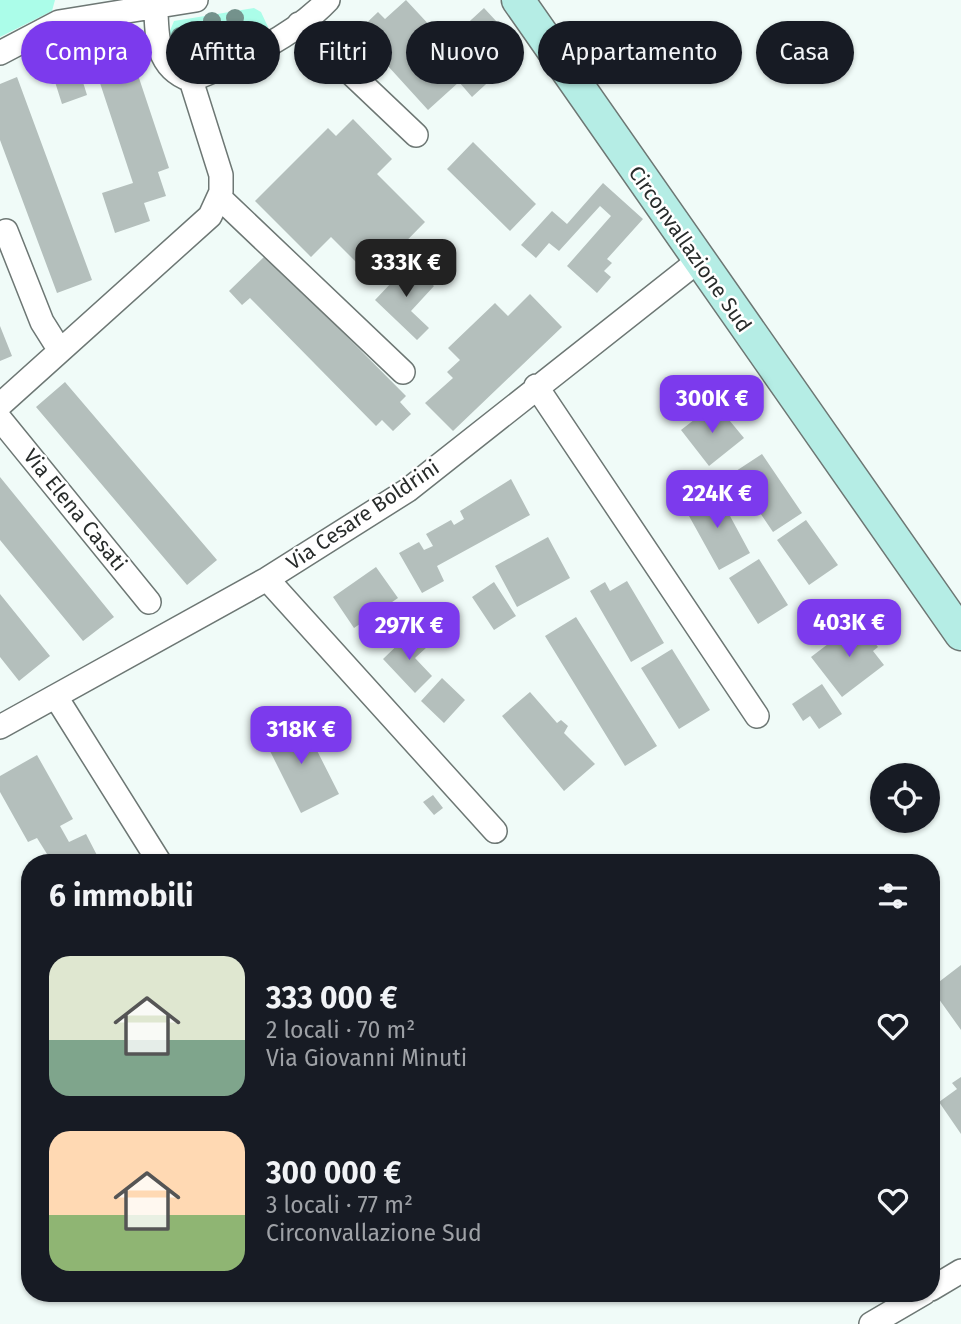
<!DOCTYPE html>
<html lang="it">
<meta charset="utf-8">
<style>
body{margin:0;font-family:"Fira Sans",sans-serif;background:#20242c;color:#f1f3f6;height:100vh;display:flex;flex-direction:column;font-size:26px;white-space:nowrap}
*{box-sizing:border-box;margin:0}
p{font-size:23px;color:#9ea1a6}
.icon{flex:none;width:38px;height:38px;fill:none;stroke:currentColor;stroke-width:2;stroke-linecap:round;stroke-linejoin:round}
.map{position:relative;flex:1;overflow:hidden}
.drawer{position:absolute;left:21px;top:854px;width:919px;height:448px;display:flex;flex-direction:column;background:#171b24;border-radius:28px;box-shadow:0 2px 5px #0004}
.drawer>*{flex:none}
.banner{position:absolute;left:21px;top:21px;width:920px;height:63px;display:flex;gap:14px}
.fabs{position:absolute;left:870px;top:763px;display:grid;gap:14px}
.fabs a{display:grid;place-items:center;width:70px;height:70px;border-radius:50%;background:#171b24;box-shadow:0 2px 5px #0004;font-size:35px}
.price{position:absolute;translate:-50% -60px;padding:0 16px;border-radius:14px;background:#7c3aed;color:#fff;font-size:23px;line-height:46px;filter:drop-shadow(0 2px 4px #0008)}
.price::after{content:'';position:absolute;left:50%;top:42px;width:21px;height:16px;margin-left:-10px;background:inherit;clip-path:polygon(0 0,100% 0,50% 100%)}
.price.current{background:#222;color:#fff}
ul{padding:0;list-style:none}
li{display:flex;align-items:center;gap:21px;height:175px;padding:0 28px}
li span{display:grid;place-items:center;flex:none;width:196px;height:140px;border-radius:21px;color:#555}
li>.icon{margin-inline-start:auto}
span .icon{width:84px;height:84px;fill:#fffc;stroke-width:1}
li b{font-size:30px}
h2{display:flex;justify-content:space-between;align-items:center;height:84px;padding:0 28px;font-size:30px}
.chip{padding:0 24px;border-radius:32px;background:#171b24;box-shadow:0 2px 5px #0004;font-size:24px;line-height:63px}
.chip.current{background:#7c3aed;color:#fff}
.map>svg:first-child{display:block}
.green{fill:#abfde9}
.building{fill:#b4bfbc}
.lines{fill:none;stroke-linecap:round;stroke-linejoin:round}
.street-casing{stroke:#6d7774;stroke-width:26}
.secondary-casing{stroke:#6d7774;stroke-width:35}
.street{stroke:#fff;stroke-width:23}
.secondary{stroke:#b5ede5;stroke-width:32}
.tree{fill:#74928c}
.labels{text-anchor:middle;stroke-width:5;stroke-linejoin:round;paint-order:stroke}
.street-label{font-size:21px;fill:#282c2b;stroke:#fff}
</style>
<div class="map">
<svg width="961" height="1324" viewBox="0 0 961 1324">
<rect width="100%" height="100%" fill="#f0fbf8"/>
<path class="green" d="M0,0H55L52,11L0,37Z
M254,8L261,12L268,27L266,33L210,67L197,71L179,64L167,38L174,21Z"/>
<path class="building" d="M406,0L446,43L484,8L523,50L472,97L459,82L428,110L357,32L378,12L385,19Z
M105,45L111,64L132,57L169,168L158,172L166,196L144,203L150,221L115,233L102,193L133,183L97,74L82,79L87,95L62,104L49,63Z
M17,77L92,280L57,293L0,140V84Z
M353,119L392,159L377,174L425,222L371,277L331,237L311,257L255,201L328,128L336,136Z
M473,142L536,204L510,231L447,169Z
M603,183L643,219L607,259L612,263L604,271L611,277L597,293L567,266L611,216L600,206L559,251L549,243L536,258L521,245L552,211L567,224Z
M266,255L406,396L400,402L411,414L393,431L382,420L376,426L250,298L242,305L229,291Z
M410,263L434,286L411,311L429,328L417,340L375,300Z
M530,294L562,327L453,431L425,403L453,378L447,372L460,360L448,348L495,303L508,316Z
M0,326L12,356L0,361Z
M65,382L217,560L187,585L36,407Z
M708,409L712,415L720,409L744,438L709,466L681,430Z
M762,454L802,513L773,532L733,473Z
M0,477L114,617L83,641L0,540Z
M511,479L530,515L437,566L444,581L422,593L399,553L419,542L424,550L433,546L426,534L451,520L454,525L464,519L460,511Z
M716,490L750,553L719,570L684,507Z
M806,520L838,565L809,585L777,540Z
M548,537L570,578L517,607L495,566Z
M759,559L788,605L758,624L729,578Z
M376,567L398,598L354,628L333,597Z
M627,581L664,643L631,662L590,591L605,582L610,591Z
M494,582L516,616L494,630L472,597Z
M0,594L50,656L19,681L0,657Z
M576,617L657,746L625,766L545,636Z
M858,621L878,647L873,651L884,665L842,697L811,657Z
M412,631L427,647L415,658L432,676L415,693L383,659Z
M672,649L710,710L679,729L641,668Z
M442,678L465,700L444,723L421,701Z
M822,684L842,714L819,729L810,716L803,721L792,704Z
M530,692L557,723L561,720L568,726L564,733L595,764L564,791L502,716Z
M301,719L339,794L301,813L263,737Z
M37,755L73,819L60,826L69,842L86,834L101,863H42L39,858L47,854L37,838L28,842L0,792V776Z
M433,795L443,808L434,815L423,802Z
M961,965V1030L931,988Z
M961,1077V1134L939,1102L957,1089L952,1083Z"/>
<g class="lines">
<defs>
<path id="street" d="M156,5C156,37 157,68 191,80C239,61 292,38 328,0
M299,24L416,135
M0,53L59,22L196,0
M219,197L403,372
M6,231L42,322L59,349
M536,386L757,716
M0,405L210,216L221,192V175L191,80
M0,419L149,602
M267,579L495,831
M56,697L160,863
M0,727L267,579L408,490L698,261
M931,1289L961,1271
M871,1324L924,1293"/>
<path id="secondary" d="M518,0L961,634"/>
</defs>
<use href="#street" class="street-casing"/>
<use href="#secondary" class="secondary-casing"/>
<use href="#street" class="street"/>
<use href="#secondary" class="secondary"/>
</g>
<g class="tree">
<circle cx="235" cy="18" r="9"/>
<circle cx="212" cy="21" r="9"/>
<circle cx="223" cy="35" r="9"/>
<circle cx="180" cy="36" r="9"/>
<circle cx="204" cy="40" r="9"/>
</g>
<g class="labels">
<g class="street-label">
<text transform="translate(690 249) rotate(55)" y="7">Circonvallazione Sud</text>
<text transform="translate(75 510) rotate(51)" y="7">Via Elena Casati</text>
<text transform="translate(363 515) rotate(-34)" y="7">Via Cesare Boldrini</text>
</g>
</g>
</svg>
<div class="fabs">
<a><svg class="icon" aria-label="locate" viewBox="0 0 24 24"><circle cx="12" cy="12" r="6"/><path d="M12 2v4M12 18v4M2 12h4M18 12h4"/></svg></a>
</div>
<b class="price current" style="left:406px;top:299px">333K €</b>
<b class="price" style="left:712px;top:435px">300K €</b>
<b class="price" style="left:717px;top:530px">224K €</b>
<b class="price" style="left:849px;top:659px">403K €</b>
<b class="price" style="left:409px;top:662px">297K €</b>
<b class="price" style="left:301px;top:766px">318K €</b>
<div class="banner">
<a class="chip current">Compra</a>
<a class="chip">Affitta</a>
<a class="chip">Filtri</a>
<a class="chip">Nuovo</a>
<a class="chip">Appartamento</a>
<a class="chip">Casa</a>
</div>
<section class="drawer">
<h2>6 immobili<svg class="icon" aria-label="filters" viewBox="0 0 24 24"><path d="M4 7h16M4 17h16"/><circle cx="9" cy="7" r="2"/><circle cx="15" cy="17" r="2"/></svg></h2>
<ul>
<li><span style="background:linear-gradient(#dfe7d0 60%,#7fa58c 0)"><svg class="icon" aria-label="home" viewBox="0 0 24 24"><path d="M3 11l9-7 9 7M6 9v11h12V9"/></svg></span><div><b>333 000 €</b><p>2 locali · 70 m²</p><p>Via Giovanni Minuti</p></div><svg class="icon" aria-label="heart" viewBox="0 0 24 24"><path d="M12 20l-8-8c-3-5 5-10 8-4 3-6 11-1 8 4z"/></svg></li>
<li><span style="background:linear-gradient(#ffd9b3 60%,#8fb573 0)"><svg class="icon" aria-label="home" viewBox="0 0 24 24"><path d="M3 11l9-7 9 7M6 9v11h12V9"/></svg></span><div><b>300 000 €</b><p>3 locali · 77 m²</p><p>Circonvallazione Sud</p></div><svg class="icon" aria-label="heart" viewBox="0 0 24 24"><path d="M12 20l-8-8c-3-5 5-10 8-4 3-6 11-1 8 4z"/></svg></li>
</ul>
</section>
</div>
